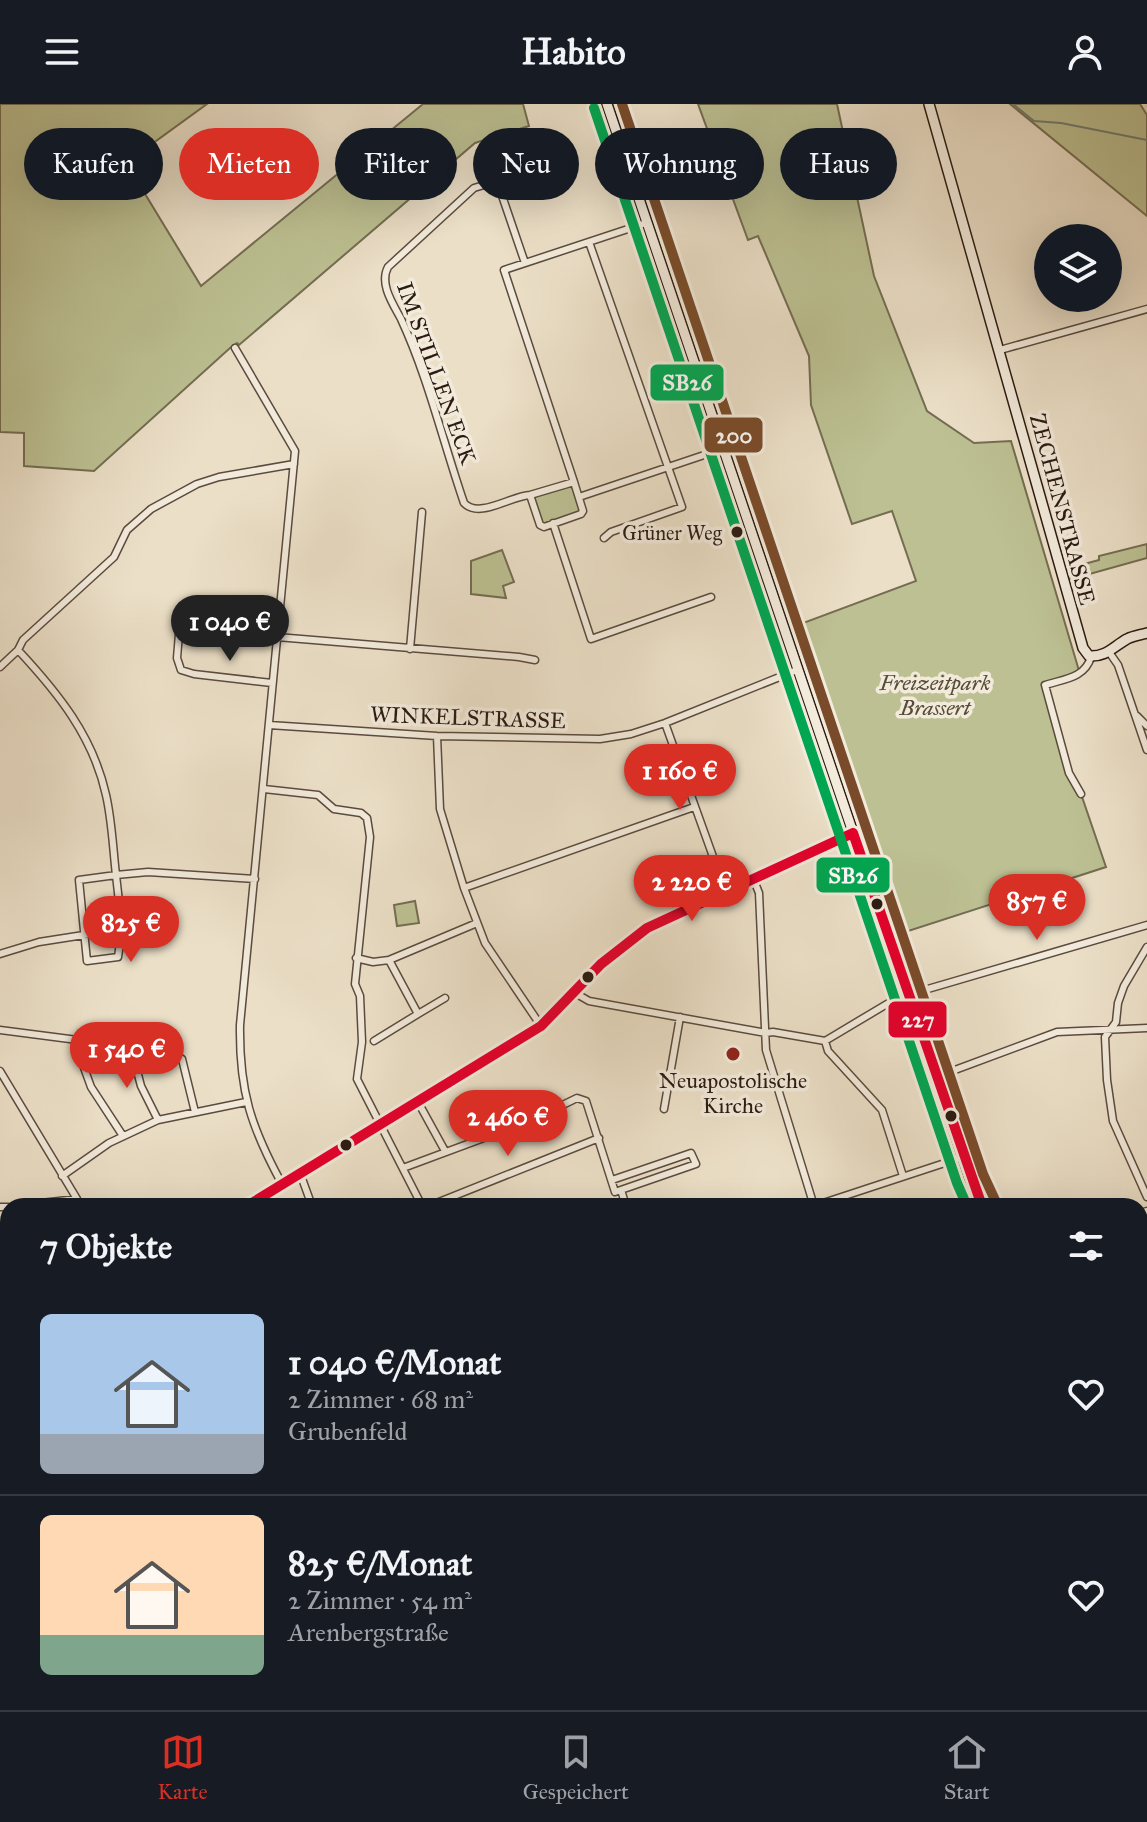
<!DOCTYPE html>
<html lang="de">
<meta charset="utf-8">
<style>
body{margin:0;font-family:"IM FELL Great Primer",serif;background:#242831;color:#f1f3f6;height:100vh;display:flex;flex-direction:column;font-size:30px;white-space:nowrap}
*{box-sizing:border-box;margin:0}
p{font-size:26px;color:#9ea1a6}
.icon{flex:none;width:44px;height:44px;fill:none;stroke:currentColor;stroke-width:2;stroke-linecap:round;stroke-linejoin:round}
.map{position:relative;flex:1;overflow:hidden}
.side{position:absolute;left:0px;top:1094px;width:1148px;height:512px;display:flex;flex-direction:column;background:#171b24;border-radius:24px 24px 0 0;box-shadow:0 8px 32px #0002}
.side>*{flex:none}
.guide{position:absolute;left:24px;top:24px;width:1100px;height:72px;display:flex;gap:16px}
.fabs{position:absolute;left:1034px;top:120px;display:grid;gap:16px}
.fabs a{display:grid;place-items:center;width:88px;height:88px;border-radius:50%;background:#171b24;box-shadow:0 8px 32px #0002;font-size:40px}
.price{position:absolute;translate:-50% -68px;padding:0 18px;border-radius:28px;background:#d93025;color:#fff;font-size:26px;line-height:52px;filter:drop-shadow(0 2px 4px #0008)}
.price::after{content:'';position:absolute;left:50%;top:48px;width:24px;height:18px;margin-left:-12px;background:inherit;clip-path:polygon(0 0,100% 0,50% 100%)}
.price.active{background:#222;color:#fff}
ul{padding:0;list-style:none}
li{display:flex;align-items:center;gap:24px;height:200px;padding:0 40px}
li+li{border-top:2px solid #363941}
li span{display:grid;place-items:center;flex:none;width:224px;height:160px;border-radius:12px;color:#555}
li>.icon{margin-inline-start:auto}
span .icon{width:96px;height:96px;fill:#fffc;stroke-width:1}
li b{font-size:34px}
h2{display:flex;justify-content:space-between;align-items:center;height:96px;padding:0 40px;font-size:34px}
.chip{padding:0 28px;border-radius:36px;background:#171b24;box-shadow:0 8px 32px #0002;font-size:28px;line-height:72px}
.chip.active{background:#d93025;color:#fff}
header{display:flex;justify-content:space-between;align-items:center;height:104px;padding:0 40px;background:#171b24;font-size:36px;font-weight:700}
.dock{display:flex;justify-content:space-around;align-items:center;height:112px;border-top:2px solid #363941;background:#171b24;font-size:22px;color:#9ea1a6}
.dock a{display:grid;justify-items:center;gap:4px}
.dock .active{color:#d93025}
.map>svg:first-child{display:block}
.green{fill:#bcc092;stroke:#746d52;stroke-width:2}
.lines{fill:none;stroke-linecap:round;stroke-linejoin:round}
.stream{stroke:#6c7c73;stroke-width:2}
.street-casing{stroke:#5b4b3e;stroke-width:9}
.secondary-casing{stroke:#2b1a11;stroke-width:12}
.street{stroke:#f2eadb;stroke-width:6}
.secondary{stroke:#f2eadb;stroke-width:9}
.bus-1-casing{stroke:#f2eadb;stroke-width:16}
.bus-2-casing{stroke:#f2eadb;stroke-width:16}
.bus-3-casing{stroke:#f2eadb;stroke-width:16}
.bus-1{stroke:#e4002b;stroke-width:10}
.bus-2{stroke:#00a651;stroke-width:10}
.bus-3{stroke:#7a4b2a;stroke-width:10}
.bus-dot{fill:#2b1a11;stroke:#f2eadb;stroke-width:3}
.poi-dot{fill:#8f2418;stroke:#f2eadb;stroke-width:3}
.labels{text-anchor:middle;stroke-width:7;stroke-linejoin:round;paint-order:stroke}
.bus-label{font-size:20px;fill:#2b1a11;stroke:#f2eadb;text-anchor:end}
.street-label{font-size:22px;fill:#2b1a11;stroke:#f2eadb}
.park-label{font-size:22px;font-style:italic;fill:#564c38;stroke:#f2eadb}
.poi-label{font-size:22px;fill:#2b1a11;stroke:#f2eadb}
.line-badge{stroke:#f2eadb;stroke-width:3}
.badge-label{font-size:22px;text-anchor:middle;font-weight:bold;fill:#fff}
</style>
<header><svg class="icon" aria-label="menu" viewBox="0 0 24 24"><path d="M4 6h16M4 12h16M4 18h16"/></svg>Habito<svg class="icon" aria-label="person" viewBox="0 0 24 24"><circle cx="12" cy="8" r="4"/><path d="M4 21q1-7 8-7t8 7"/></svg></header>
<div class="map">
<svg width="1147" height="1606" viewBox="0 0 1147 1606">
<rect width="100%" height="100%" fill="#ebdfc7"/>
<filter id="stains"><feTurbulence type="fractalNoise" baseFrequency=".0025" numOctaves="4"/><feColorMatrix values="0 0 0 0 .2 0 0 0 0 .09 0 0 0 0 .02 0 0 0 .5 -.17"/></filter>
<radialGradient id="worn" r=".72"><stop offset=".6" stop-color="#630" stop-opacity="0"/><stop offset="1" stop-color="#630" stop-opacity=".3"/></radialGradient>
<path class="green" d="M0,0H207L127,58L125,57L201,182L423,0H523L529,22L475,39L239,241L237,239L230,244L94,367L24,362V329L0,328Z
M698,0H837L874,172L927,307L974,339L1011,337L1080,570L1046,581L1069,669L1081,690L1106,763L899,830L795,522L916,477L892,407L852,420L811,301L809,252L758,132L748,136Z
M1010,0H1140L1147,11V112Z
M569,382L573,384L580,405L578,409L546,420L542,419L534,396L536,392Z
M1147,440V454L1068,476L1066,465L1099,456V452Z
M502,446L514,478L503,482L506,494L471,490V457Z
M415,797L419,819L397,822L394,801Z
M0,1347L8,1353V1412L0,1409Z
M78,1598H218L210,1606H86Z
M489,1598H543L569,1606H514Z"/>
<g class="lines">
<path class="stream" d="M1013,0L1034,17L1061,19L1147,36
M0,1364L8,1369
M175,1598L178,1606
M324,1598L352,1604"/>
<defs>
<path id="street" d="M589,138L682,403L611,428L604,434
M525,159L497,77L474,84L388,163C379,180 393,200 401,215C428,273 443,338 464,399C479,415 511,392 530,391
M235,244L295,347L240,921C239,987 251,1023 282,1080
M1000,246L1147,205
M574,378L504,166L646,119
M574,378L583,407L581,410L544,423L540,421L530,391Z
M579,393L722,345
M553,419L591,535L711,493
M180,518L177,554L181,566L194,570L272,579
M277,533L519,553L535,556
M410,545L422,408
M18,546C58,589 93,632 106,691C112,717 113,745 116,771L148,768L255,775
M1109,548L1118,561L1147,646
M0,563L18,546L23,536L114,453L127,426L151,405L197,380L219,373L294,360
M1137,612L1147,622
M665,619L725,786
M269,621L437,632L600,635L631,630L665,619L797,566
M437,632L440,705L464,784L485,839L541,922
M264,685L318,691L334,705L361,709L367,714L370,733L355,880L360,892L362,938L357,975L422,1102
M1081,690L1069,669L1045,581C1064,575 1085,574 1091,553
M116,771L122,825L118,853L87,857L79,776Z
M753,774L759,789L766,946L814,1102
M464,784L694,703
M1147,843L1124,882L1118,899L1116,918L1105,933L1107,976L1113,1017L1147,1093
M0,850L39,838L122,825
M356,854L373,858L389,856L477,819
M389,856L418,910L445,894
M575,889L589,897L766,929L773,928L825,937L897,894L1147,821
M0,926L170,948L182,955L195,1008
M74,936L91,983L123,1032
M374,937L418,910
M825,937L828,947L882,1006L903,1072
M131,944L141,982L158,1016
M0,967L77,1095L14,1102
M936,973L1057,928L1147,924
M418,998L445,1047
M664,1005L680,913
M403,1064L532,1016L577,994L586,997L615,1088L696,1060L691,1049L612,1076
M300,1069L312,1102
M62,1072L109,1039L158,1016L246,998
M621,1086L626,1102
M429,1102L599,1034
M814,1102L963,1053
M0,1103H8
M1140,1109L1147,1107
M0,1226L8,1237
M1140,1496L1147,1488
M1140,1538L1147,1558
M0,1593L8,1606
M771,1598L794,1606
M1026,1598L1046,1606
M1116,1598L1119,1606"/>
<path id="secondary" d="M607,0L970,1075L982,1102
M929,0L1083,544L1089,552C1106,553 1113,543 1127,535C1133,532 1140,531 1147,529
M247,1102L541,922L601,860L647,824L677,808L853,729
M0,1265L8,1259
M1140,1284L1147,1292
M1140,1409L1147,1402
M0,1420L8,1424
M476,1598L500,1606
M959,1606L963,1598"/>
</defs>
<use href="#street" class="street-casing"/>
<use href="#secondary" class="secondary-casing"/>
<use href="#street" class="street"/>
<use href="#secondary" class="secondary"/>
<defs>
<path id="bus-1" d="M853,729L982,1102
M247,1102L541,922L601,860L647,824L853,729"/>
<path id="bus-2" d="M594,4L957,1079L967,1102"/>
<path id="bus-3" d="M622,0L983,1070L995,1096"/>
</defs>
<use href="#bus-1" class="bus-1-casing"/>
<use href="#bus-2" class="bus-2-casing"/>
<use href="#bus-3" class="bus-3-casing"/>
<use href="#bus-1" class="bus-1"/>
<use href="#bus-2" class="bus-2"/>
<use href="#bus-3" class="bus-3"/>
</g>
<g class="bus-dot">
<circle cx="737" cy="428" r="7"/>
<circle cx="877" cy="800" r="7"/>
<circle cx="588" cy="873" r="7"/>
<circle cx="951" cy="1012" r="7"/>
<circle cx="346" cy="1041" r="7"/>
</g>
<circle class="poi-dot" cx="733" cy="950" r="8"/>
<g class="labels">
<g class="bus-label">
<text x="722" y="436">Grüner Weg</text>
</g>
<g class="street-label">
<text transform="translate(437 269) rotate(70)" y="8">IM STILLEN ECK</text>
<text transform="translate(1063 405) rotate(75)" y="8">ZECHENSTRASSE</text>
<text transform="translate(468 613) rotate(2)" y="8">WINKELSTRASSE</text>
</g>
<g class="park-label">
<text x="935" y="586">Freizeitpark<tspan x="935" dy="25">Brassert</tspan></text>
</g>
<g class="poi-label">
<text x="733" y="984">Neuapostolische<tspan x="733" dy="25">Kirche</tspan></text>
</g>
</g>
<g class="line-badge">
<rect x="649" y="259" width="76" height="39" rx="8" fill="#00a651"/>
<rect x="703" y="312" width="61" height="38" rx="8" fill="#7a4b2a"/>
<rect x="815" y="752" width="76" height="38" rx="8" fill="#00a651"/>
<rect x="887" y="896" width="61" height="39" rx="8" fill="#e4002b"/>
</g>
<g class="badge-label">
<text x="687" y="286">SB26</text>
<text x="734" y="339">200</text>
<text x="853" y="779">SB26</text>
<text x="918" y="923">227</text>
</g>
<rect width="100%" height="100%" filter="url(#stains)"/>
<rect width="100%" height="100%" fill="url(#worn)"/>
</svg>
<div class="fabs">
<a><svg class="icon" aria-label="layers" viewBox="0 0 24 24"><path d="M12 4l9 5-9 5-9-5zM3 14l9 5 9-5"/></svg></a>
</div>
<b class="price active" style="left:230px;top:559px">1 040 €</b>
<b class="price" style="left:680px;top:708px">1 160 €</b>
<b class="price" style="left:692px;top:819px">2 220 €</b>
<b class="price" style="left:1037px;top:838px">857 €</b>
<b class="price" style="left:131px;top:860px">825 €</b>
<b class="price" style="left:127px;top:986px">1 540 €</b>
<b class="price" style="left:508px;top:1054px">2 460 €</b>
<div class="guide">
<a class="chip">Kaufen</a>
<a class="chip active">Mieten</a>
<a class="chip">Filter</a>
<a class="chip">Neu</a>
<a class="chip">Wohnung</a>
<a class="chip">Haus</a>
</div>
<section class="side">
<h2>7 Objekte<svg class="icon" aria-label="filters" viewBox="0 0 24 24"><path d="M4 7h16M4 17h16"/><circle cx="9" cy="7" r="2"/><circle cx="15" cy="17" r="2"/></svg></h2>
<ul>
<li><span style="background:linear-gradient(#a9c7e8 75%,#9aa5b1 0)"><svg class="icon" aria-label="home" viewBox="0 0 24 24"><path d="M3 11l9-7 9 7M6 9v11h12V9"/></svg></span><div><b>1 040 €/Monat</b><p>2 Zimmer · 68 m²</p><p>Grubenfeld</p></div><svg class="icon" aria-label="heart" viewBox="0 0 24 24"><path d="M12 20l-8-8c-3-5 5-10 8-4 3-6 11-1 8 4z"/></svg></li>
<li><span style="background:linear-gradient(#ffd9b3 75%,#7fa58c 0)"><svg class="icon" aria-label="home" viewBox="0 0 24 24"><path d="M3 11l9-7 9 7M6 9v11h12V9"/></svg></span><div><b>825 €/Monat</b><p>2 Zimmer · 54 m²</p><p>Arenbergstraße</p></div><svg class="icon" aria-label="heart" viewBox="0 0 24 24"><path d="M12 20l-8-8c-3-5 5-10 8-4 3-6 11-1 8 4z"/></svg></li>
</ul>
</section>
</div>
<nav class="dock">
<a class="active"><svg class="icon" aria-label="map" viewBox="0 0 24 24"><path d="M3 6l6-2 6 2 6-2v14l-6 2-6-2-6 2zM9 4v14M15 6v14"/></svg>Karte</a>
<a><svg class="icon" aria-label="saved" viewBox="0 0 24 24"><path d="M7 4h10v16l-5-4-5 4z"/></svg>Gespeichert</a>
<a><svg class="icon" aria-label="home" viewBox="0 0 24 24"><path d="M3 11l9-7 9 7M6 9v11h12V9"/></svg>Start</a>
</nav>
